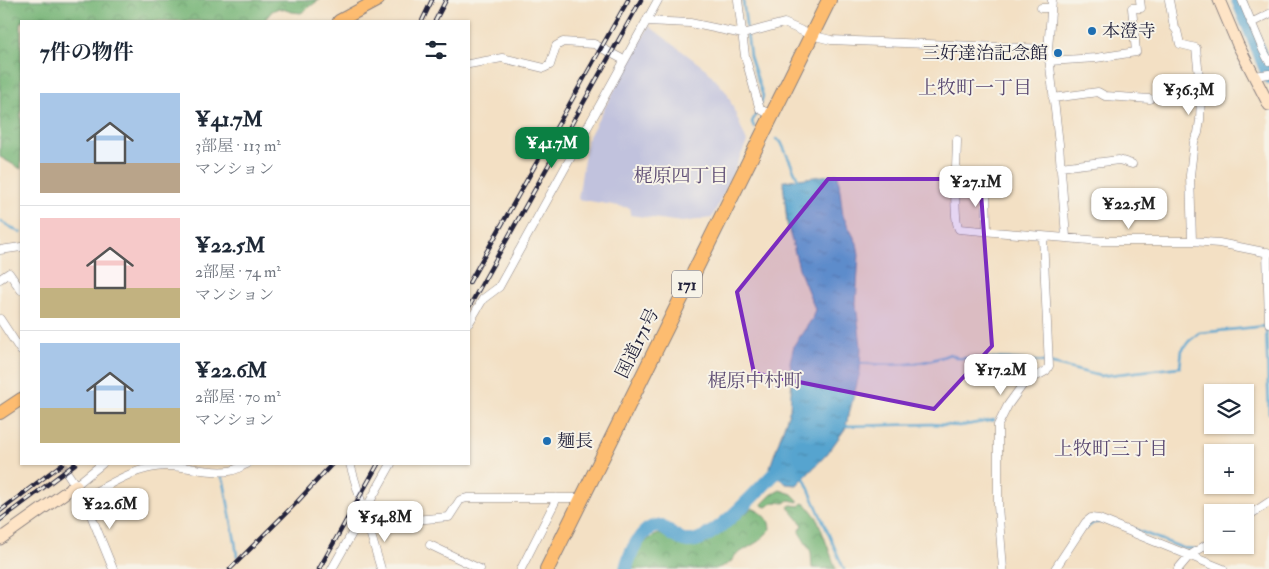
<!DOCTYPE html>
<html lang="ja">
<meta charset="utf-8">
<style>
body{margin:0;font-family:"IM FELL Double Pica","Noto Serif JP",serif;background:#f6f6f7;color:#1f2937;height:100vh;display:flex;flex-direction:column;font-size:19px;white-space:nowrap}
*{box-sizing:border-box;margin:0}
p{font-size:16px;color:#747a83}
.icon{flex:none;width:28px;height:28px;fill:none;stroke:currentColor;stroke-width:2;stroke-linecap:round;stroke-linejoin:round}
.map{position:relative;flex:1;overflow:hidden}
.panel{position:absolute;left:20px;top:20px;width:450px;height:445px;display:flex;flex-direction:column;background:#fff;border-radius:0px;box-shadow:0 1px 4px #0004}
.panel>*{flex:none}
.fabs{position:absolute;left:1204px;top:384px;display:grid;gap:10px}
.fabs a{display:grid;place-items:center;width:50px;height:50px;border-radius:0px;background:#fff;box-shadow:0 1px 4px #0004;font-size:25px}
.price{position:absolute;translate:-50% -42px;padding:0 11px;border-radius:10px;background:#fff;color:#222;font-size:16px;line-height:32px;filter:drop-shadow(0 1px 2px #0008)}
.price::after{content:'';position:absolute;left:50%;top:30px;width:15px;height:11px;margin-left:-8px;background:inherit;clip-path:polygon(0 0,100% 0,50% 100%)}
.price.active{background:#0b8043;color:#fff}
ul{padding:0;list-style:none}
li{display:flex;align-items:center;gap:15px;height:125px;padding:0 20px}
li+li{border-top:1px solid #e0e1e3}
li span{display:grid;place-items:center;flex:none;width:140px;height:100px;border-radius:0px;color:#555}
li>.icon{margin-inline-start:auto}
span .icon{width:60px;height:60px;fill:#fffc;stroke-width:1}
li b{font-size:21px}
h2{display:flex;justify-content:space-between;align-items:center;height:60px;padding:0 20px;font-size:21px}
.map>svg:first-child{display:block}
.industrial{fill:#c1c2dd}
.forest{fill:url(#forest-crowns);stroke:#4b6b58}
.water{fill:url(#water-ripples);stroke:#3c6385}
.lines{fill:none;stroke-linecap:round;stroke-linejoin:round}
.stream{stroke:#56a4cf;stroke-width:2.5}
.river{stroke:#56a4cf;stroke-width:14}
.street-tunnel{stroke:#c9baa9;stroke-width:8;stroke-dasharray:8 4;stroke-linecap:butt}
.street-casing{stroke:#8a8180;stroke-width:9}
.secondary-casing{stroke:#8a8180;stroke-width:13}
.primary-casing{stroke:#8a8180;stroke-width:14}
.highway-casing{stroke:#8a8180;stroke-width:16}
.street{stroke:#fff;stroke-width:8}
.secondary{stroke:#fee4c6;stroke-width:11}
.primary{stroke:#fdbc70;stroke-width:12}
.highway{stroke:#fdbc70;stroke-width:14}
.rail-casing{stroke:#22223b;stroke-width:4.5}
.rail{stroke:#f7f3e8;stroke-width:2.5;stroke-dasharray:8;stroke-linecap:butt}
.marked{fill:#7b2cbf;fill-opacity:0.2;stroke:#7b2cbf;stroke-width:4;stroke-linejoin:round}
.poi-dot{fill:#1f6fb2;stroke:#f7f3e8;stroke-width:2}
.labels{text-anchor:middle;stroke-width:4;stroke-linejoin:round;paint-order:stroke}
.shield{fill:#f7f3e8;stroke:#62616f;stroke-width:1}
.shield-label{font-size:16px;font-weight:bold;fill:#22223b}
.poi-label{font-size:18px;fill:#22223b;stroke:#f7f3e8;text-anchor:start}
.street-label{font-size:18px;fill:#22223b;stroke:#f7f3e8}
.neighbourhood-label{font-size:19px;fill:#5a4971;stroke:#f7f3e8}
</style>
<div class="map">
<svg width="1269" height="569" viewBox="0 0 1269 569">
<defs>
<pattern id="forest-crowns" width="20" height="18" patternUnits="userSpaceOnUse" patternTransform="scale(1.25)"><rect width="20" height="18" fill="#74b476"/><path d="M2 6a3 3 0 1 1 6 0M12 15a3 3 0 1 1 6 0" fill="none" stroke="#5f9262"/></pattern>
<pattern id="water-ripples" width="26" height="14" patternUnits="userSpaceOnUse" patternTransform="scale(1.25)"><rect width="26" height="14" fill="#56a4cf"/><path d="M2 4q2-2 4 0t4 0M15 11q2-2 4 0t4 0" fill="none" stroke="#4785a9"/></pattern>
</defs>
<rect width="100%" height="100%" fill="#f7f3e8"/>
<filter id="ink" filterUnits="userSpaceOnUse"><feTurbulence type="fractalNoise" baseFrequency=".02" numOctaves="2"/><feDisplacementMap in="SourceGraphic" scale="10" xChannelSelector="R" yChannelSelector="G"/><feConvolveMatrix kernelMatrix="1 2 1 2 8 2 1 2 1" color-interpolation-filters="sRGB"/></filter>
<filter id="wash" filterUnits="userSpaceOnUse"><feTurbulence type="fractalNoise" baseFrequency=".0096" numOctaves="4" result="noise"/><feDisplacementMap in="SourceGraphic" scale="20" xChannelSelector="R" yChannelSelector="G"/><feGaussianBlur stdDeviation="1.12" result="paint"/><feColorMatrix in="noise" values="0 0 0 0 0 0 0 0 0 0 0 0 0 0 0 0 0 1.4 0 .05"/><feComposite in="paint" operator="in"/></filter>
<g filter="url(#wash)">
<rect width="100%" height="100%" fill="#f3e0c4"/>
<path class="industrial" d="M649,26L707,70L727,93L747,142L712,218L682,222L630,215V208L578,199L587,140Z"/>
<path class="forest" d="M0,0H319L301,13L292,12L279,8L272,11L264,21H21V169L0,157Z
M780,490L792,494L798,500V502L789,500L785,503L775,502L766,507L763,506L762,504L771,495Z
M802,503L807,505L817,518L836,569L812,568L811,552L799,532L803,525L788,507L791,505L800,506Z
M752,508C763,513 770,518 770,530L759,541L734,556C732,565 722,566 715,569H631C634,554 643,539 659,534C666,536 672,542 680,543C710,550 730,524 752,508Z"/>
<path class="water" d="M838,174L843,216L857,243L859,254L856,304L861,346L860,372L845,429L827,454L797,485L786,484L770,467L790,409L792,377L790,362L794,345L812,319L815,309L800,272L787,223L783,181Z"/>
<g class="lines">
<path class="stream" d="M743,0L750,56L763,96L761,103
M754,127L752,122L758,110
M776,139L781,142L798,179
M0,221L21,233
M860,363C889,366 923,366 950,354L958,358L1010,359L1045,362L1100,376L1180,367L1182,350L1189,341L1199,333L1266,326L1269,413
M846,426L932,424L960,426L994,420
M221,475L224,482L235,541L237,556
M804,478L844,569
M1113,521L1183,548L1195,549
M1085,529L1093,523L1100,522"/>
<path class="river" d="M1238,0L1269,77
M626,569C629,555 642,524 660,526C669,531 677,539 687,541C712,544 758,490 775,473"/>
</g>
</g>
<g filter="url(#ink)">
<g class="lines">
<path class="street-tunnel" d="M62,464L68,474"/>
<defs>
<path id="street" d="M738,0L745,56L758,103L760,109L771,115
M1052,0L1048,49L1059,144L1066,237
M1169,0L1174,27L1177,31L1180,44L1196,48L1201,96L1200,120L1198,133L1194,142L1190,175L1192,241
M1242,0L1263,50L1269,61
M1041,8H1051
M646,21L690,23L743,34L784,23L811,35L831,40L1048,49
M1251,23L1269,14
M1049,61L1096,58L1136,52L1132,8H1141L1140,0
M469,64L502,58L544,68L550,65L556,46L563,42L594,44L624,60
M1254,76L1269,74
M1053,98L1098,92L1105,96L1150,99
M957,140C957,157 952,218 959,229L1101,241H1192L1219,243L1269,253
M1060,167L1119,160L1132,164
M986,185L987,231
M0,250L21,247
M1267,252L1269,323
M0,279L9,273L21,290
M0,319L21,351
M469,323L483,299L499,287L658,0
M350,464L381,569
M68,474L84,498L113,569
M76,485L102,464
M84,498C109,485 135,467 165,466C186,465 208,474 229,471C235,471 241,466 247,464
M1245,518L1269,502
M367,524L449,517L460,500L467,498H583
M430,545L480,569
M332,569L391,464
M521,569L557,498
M1003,569L998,506V425L1008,405L1024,383L1046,371L1049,366L1043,237
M1055,569L1086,522L1091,518L1099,519L1223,569
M1178,569L1189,556L1212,541"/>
<path id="secondary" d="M1219,0L1238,45L1269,105
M0,539L76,485"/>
<path id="primary" d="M339,21L378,0
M0,413L21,399"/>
<path id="highway" d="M547,569L829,0"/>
</defs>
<use href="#street" class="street-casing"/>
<use href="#secondary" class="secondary-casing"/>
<use href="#primary" class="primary-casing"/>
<use href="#highway" class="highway-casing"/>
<use href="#street" class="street"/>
<use href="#secondary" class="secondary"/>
<use href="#primary" class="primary"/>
<use href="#highway" class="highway"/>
<defs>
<path id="rail" d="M422,21L432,0
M435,21L446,0
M469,283L628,0
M469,307L641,0
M0,511L62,464
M0,520L75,464
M230,569L297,502L332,464
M319,569L378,464"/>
</defs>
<use href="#rail" class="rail-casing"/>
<use href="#rail" class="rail"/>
</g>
</g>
<path class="marked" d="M828,179H980L992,346L934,409L754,373L737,292Z"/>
<g class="poi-dot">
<circle cx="1092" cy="31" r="5"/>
<circle cx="1058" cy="53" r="5"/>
<circle cx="547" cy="441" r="5"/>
</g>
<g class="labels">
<rect class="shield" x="672" y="270.5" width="30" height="27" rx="4"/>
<g class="shield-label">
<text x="687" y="290">171</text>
</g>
<g class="poi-label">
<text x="1102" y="37">本澄寺</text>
<text x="1048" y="59" text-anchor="end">三好達治記念館</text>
<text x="557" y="447">麺長</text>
</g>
<g class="street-label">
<text transform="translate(637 343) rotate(-64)" y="6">国道171号</text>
</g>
<g class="neighbourhood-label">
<text x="975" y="94">上牧町一丁目</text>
<text x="681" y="182">梶原四丁目</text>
<text x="755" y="387">梶原中村町</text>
<text x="1111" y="455">上牧町三丁目</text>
</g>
</g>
</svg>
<div class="fabs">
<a><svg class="icon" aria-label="layers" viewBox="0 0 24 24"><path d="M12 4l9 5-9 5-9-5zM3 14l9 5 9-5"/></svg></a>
<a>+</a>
<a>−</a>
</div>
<b class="price" style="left:1189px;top:116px">¥36.3M</b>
<b class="price active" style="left:552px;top:169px">¥41.7M</b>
<b class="price" style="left:976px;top:208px">¥27.1M</b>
<b class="price" style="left:1129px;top:230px">¥22.5M</b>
<b class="price" style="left:1001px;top:396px">¥17.2M</b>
<b class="price" style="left:110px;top:530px">¥22.6M</b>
<b class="price" style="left:385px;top:543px">¥54.8M</b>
<section class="panel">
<h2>7件の物件<svg class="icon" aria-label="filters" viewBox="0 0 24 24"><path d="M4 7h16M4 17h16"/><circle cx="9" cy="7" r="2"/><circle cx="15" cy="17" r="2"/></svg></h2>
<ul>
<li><span style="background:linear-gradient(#a9c7e8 70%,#b9a48a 0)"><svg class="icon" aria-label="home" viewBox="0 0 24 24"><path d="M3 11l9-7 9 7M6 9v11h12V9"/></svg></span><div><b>¥41.7M</b><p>3部屋 · 113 m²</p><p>マンション</p></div></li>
<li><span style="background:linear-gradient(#f6c9c9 70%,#c2b280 0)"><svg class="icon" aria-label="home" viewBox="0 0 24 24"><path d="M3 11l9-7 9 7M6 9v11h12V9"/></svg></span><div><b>¥22.5M</b><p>2部屋 · 74 m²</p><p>マンション</p></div></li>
<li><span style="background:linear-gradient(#a9c7e8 65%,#c2b280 0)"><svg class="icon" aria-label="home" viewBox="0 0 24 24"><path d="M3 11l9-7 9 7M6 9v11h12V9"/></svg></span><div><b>¥22.6M</b><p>2部屋 · 70 m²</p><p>マンション</p></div></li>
</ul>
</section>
</div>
